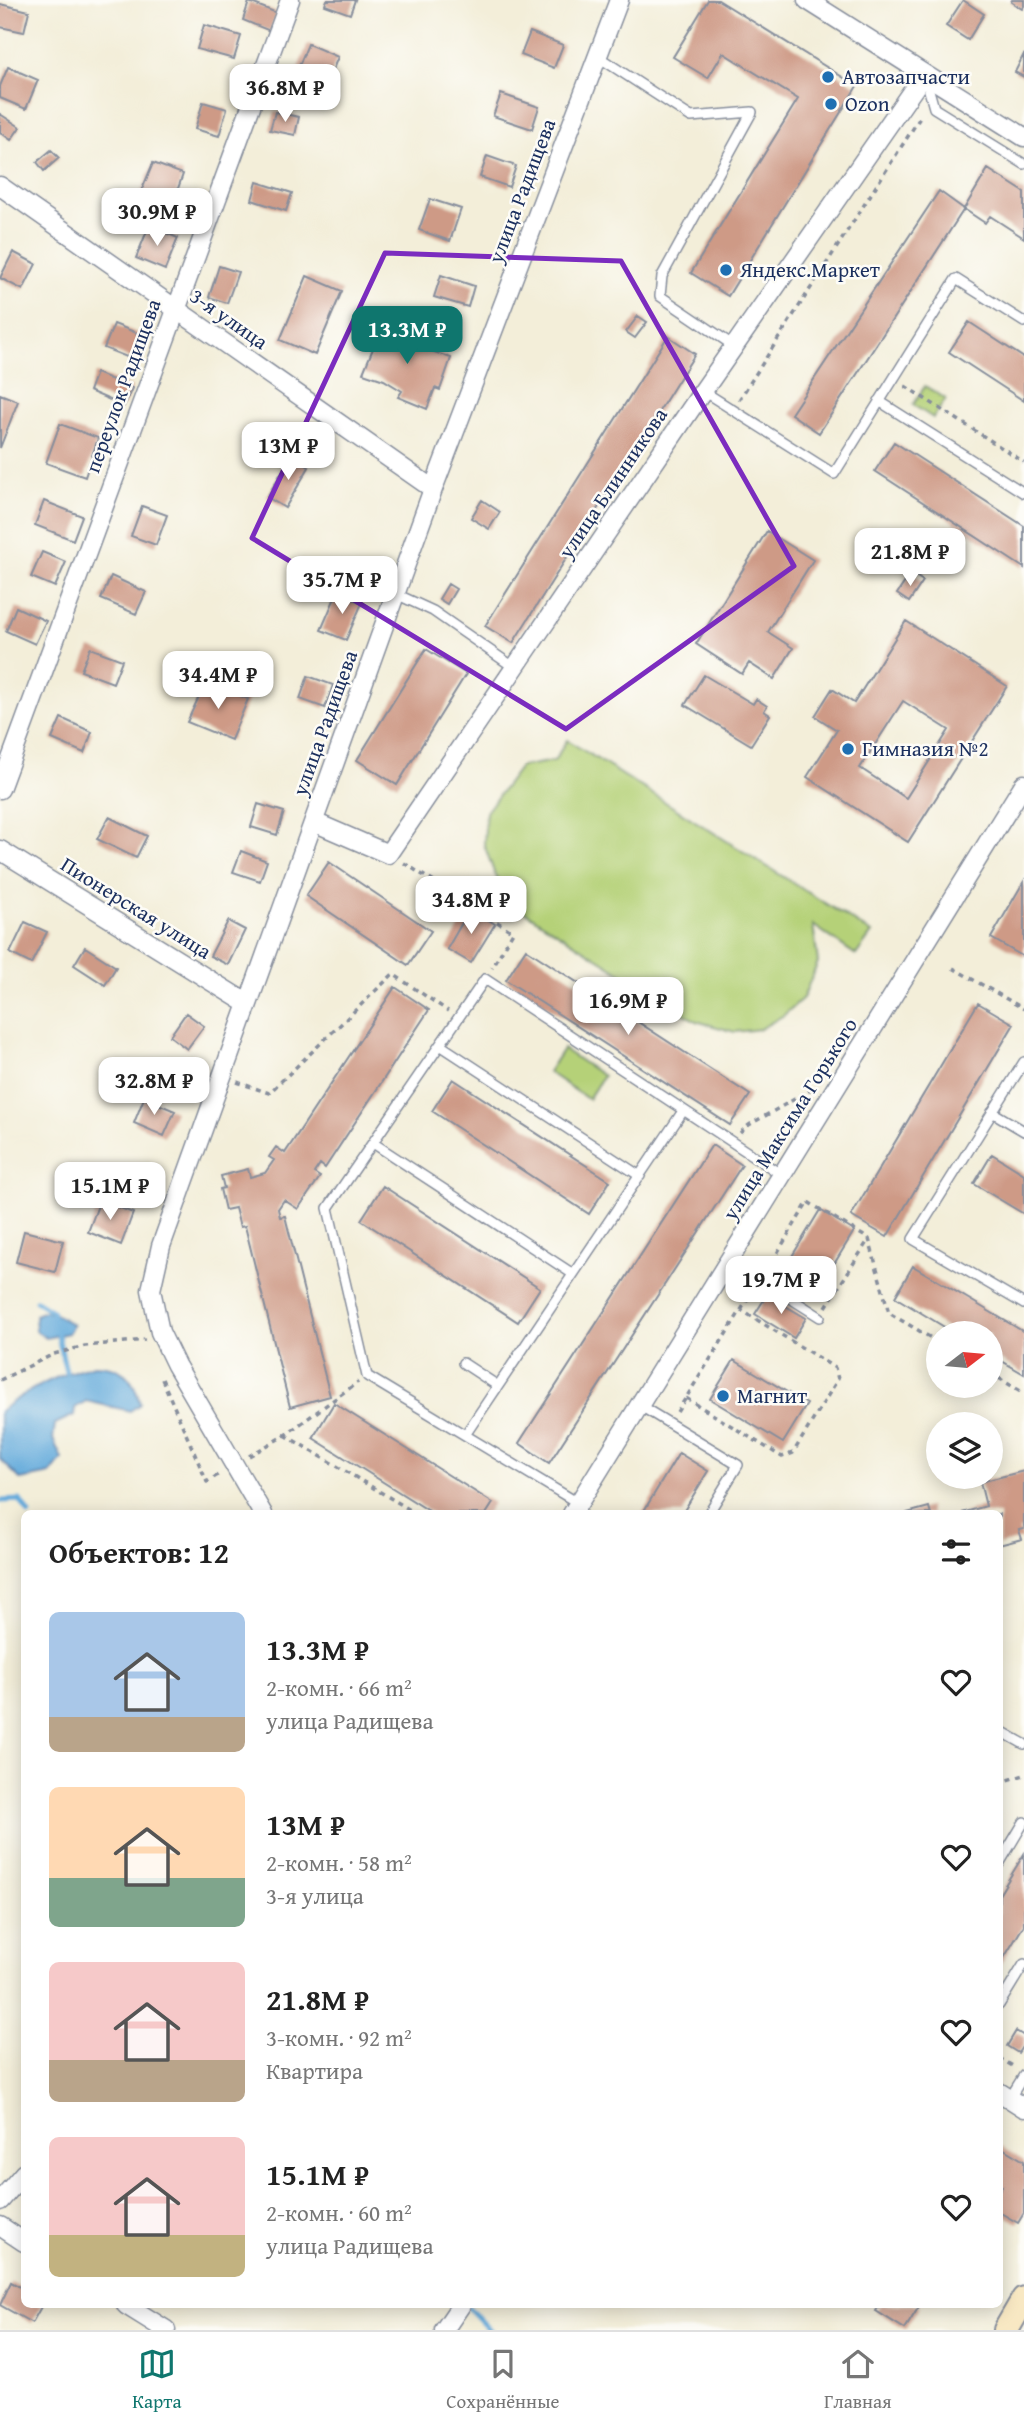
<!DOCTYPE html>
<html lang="ru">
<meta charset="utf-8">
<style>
body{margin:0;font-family:"Gentium Book Plus",serif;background:#f6f6f6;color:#222;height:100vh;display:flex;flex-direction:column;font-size:26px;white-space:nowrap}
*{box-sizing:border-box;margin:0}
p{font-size:23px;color:#767676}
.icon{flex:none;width:38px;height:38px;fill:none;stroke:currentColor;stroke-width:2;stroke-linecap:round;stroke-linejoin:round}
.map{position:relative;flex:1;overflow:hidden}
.panel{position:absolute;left:21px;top:1510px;width:982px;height:798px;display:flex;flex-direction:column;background:#fff;border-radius:10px;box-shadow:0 4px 18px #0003}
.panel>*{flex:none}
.needle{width:46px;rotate:74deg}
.controls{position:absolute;left:926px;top:1321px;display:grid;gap:14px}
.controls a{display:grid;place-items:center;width:77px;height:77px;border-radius:50%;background:#fff;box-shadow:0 4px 18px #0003;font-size:35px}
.price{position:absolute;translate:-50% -60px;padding:0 16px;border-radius:14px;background:#fff;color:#222;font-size:23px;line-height:46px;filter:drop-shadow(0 2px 4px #0008)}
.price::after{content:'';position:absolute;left:50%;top:42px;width:21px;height:16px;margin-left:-10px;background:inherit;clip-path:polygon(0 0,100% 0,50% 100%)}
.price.current{background:#0f766e;color:#fff}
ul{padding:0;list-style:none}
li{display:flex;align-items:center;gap:21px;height:175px;padding:0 28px}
li span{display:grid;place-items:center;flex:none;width:196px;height:140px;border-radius:10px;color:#555}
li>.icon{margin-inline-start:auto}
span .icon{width:84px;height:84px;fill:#fffc;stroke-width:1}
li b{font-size:30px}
h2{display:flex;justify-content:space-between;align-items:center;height:84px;padding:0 28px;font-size:30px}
.tab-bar{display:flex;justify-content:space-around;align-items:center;height:98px;border-top:2px solid #e0e0e0;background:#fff;font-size:19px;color:#767676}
.tab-bar a{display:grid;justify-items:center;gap:4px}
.tab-bar .current{color:#0f766e}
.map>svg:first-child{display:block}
.green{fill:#b5d178;stroke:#68806b;stroke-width:2}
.water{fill:#65abdb;stroke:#406d9c;stroke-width:2}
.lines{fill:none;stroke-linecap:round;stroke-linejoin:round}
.stream{stroke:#65abdb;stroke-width:5}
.building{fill:#ce9a86;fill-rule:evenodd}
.lane-casing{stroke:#878e9c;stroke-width:12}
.street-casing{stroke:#878e9c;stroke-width:21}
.secondary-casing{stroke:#878e9c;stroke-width:28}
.path{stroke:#878e9c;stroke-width:3.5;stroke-dasharray:5 5;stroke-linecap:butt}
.lane{stroke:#fff;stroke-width:9}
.street{stroke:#fff;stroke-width:18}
.secondary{stroke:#f8e8c3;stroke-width:24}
.marked{fill:none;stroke:#7b2cbf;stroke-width:5;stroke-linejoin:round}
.poi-dot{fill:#1f6fb2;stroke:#fdfcf7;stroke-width:2.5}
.labels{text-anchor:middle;stroke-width:5;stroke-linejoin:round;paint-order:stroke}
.poi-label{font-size:21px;fill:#1b2f5e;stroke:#fdfcf7;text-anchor:start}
.street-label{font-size:21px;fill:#1b2f5e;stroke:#fdfcf7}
</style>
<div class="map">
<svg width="1024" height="2330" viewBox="0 0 1024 2330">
<rect width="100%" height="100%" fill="#fdfcf7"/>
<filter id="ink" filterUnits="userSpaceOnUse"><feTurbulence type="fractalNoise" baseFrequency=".0143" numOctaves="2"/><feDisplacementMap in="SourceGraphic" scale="14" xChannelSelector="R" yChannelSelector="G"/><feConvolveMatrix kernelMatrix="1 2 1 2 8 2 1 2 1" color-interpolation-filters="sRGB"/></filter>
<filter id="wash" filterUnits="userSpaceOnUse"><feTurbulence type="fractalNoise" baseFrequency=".00686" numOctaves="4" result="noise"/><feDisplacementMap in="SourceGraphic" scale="28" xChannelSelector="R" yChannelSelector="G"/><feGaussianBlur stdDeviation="1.57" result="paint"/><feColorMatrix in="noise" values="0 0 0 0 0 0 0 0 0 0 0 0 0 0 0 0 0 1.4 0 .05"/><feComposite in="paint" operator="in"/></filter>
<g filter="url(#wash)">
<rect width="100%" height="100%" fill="#f3eed9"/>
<path class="green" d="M925,386L946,399L933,418L913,405Z
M567,740L872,933L856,955L813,925L818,962L803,998L784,1015L760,1029L735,1032L696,1021L519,908L495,875L484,844L486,812L520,767L554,761Z
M563,1049L603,1076L588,1099L548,1072Z"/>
<path class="water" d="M45,1311L55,1314L73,1325L68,1333L46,1338L36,1331L35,1315Z
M94,1365C122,1365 134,1377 140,1404L130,1411L86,1401L75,1408L74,1415L55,1424L53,1439L62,1459L50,1474L21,1480L0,1459V1411C28,1389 59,1374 94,1365Z"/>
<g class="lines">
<path class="stream" d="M36,1301L52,1311L54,1318
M57,1331L66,1372
M0,1501L20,1500L29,1514
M466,2305L490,2330"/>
</g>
<g id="blocks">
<path class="building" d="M327,0H355L350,14L325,5Z
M708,0H718L857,86L728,296L691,273L798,99L723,53L708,78L673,57Z
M963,0L984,14L968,40L946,26Z
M1012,0H1024V6L1022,9L1011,2Z
M249,2L277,13L270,31L243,20Z
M0,4L29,11L24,32L0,27Z
M204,25L241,36L234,59L197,49Z
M530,32L563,45L554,68L521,55Z
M308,44L338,57L328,81L298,68Z
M1024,54V77L1015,72Z
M8,67L38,80L26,109L0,98V86Z
M501,94L539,107L532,129L493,116Z
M203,102L227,109L219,136L195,129Z
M275,112L299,117L295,135L270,130Z
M0,114L20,127L11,140L0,132Z
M51,150L59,158L44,171L37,162Z
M487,156L516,166L509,187L480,177Z
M153,163L183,174L173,203L141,192Z
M988,169L1024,192V238L990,216L985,223L964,209Z
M257,182L292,193L286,211L252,200Z
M939,191L964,209L819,433L791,414Z
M430,199L461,209L450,241L419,230Z
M149,226L178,238L165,270L136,258Z
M13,252L36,264L23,290L0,278Z
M219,266L238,272L227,303L209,297Z
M441,275L474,286L468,307L434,297Z
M307,276L342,291L315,355L280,340Z
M638,316L647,322L635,338L626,332Z
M969,322L1024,358V401L949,352Z
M114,324L147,337L137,361L104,348Z
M383,324L420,337L417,346L451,358L440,390L435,388L427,409L398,397L402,391L384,380L363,373Z
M668,336L695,354L513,643L485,626Z
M96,373L132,388L124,406L89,391Z
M0,394L18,401L0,448Z
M60,424L98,438L85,477L46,463Z
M894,442L1024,526V568L875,471Z
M291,456L309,467L285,508L267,497Z
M482,500L500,512L489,529L471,518Z
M44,501L82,516L73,540L35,525Z
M142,506L167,515L156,545L131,536Z
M767,531L813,560L768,632L793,648L774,679L749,663L742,674L696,644Z
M42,552L66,562L55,587L31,577Z
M911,573L923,581L909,602L897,594Z
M111,576L146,592L136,614L101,599Z
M448,584L456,589L447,604L439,599Z
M337,593L362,603L346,640L321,630Z
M16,607L46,621L35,644L6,631Z
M906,621L1007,686L908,842L807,777L837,730L815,716L832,689L854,703ZM903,701L949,730L906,798L860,768Z
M90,648L122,660L113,683L81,671Z
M426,649L466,674L397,785L357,760Z
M704,675L753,704L756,699L767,706L764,711L770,715L751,745L685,705Z
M308,676L333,685L325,708L300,699Z
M206,682L248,699L231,740L187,722Z
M61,718L92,732L84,753L52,739Z
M258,804L284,812L277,835L251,827Z
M109,817L147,836L136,858L97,839Z
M241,851L267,861L260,881L233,872Z
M329,862L431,931L408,965L306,896Z
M1024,881V957L991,938Z
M470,909L495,924L471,963L447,949Z
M228,921L245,930L228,965L210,956Z
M25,922L47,932L31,964L10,953Z
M85,947L116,967L105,985L74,965Z
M526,949L750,1095L730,1125L506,980Z
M395,987L429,1010L325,1168L320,1164L314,1173L320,1177L298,1209L284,1200L278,1209L280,1217L285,1216L330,1396L290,1407L245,1226L240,1227L235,1208L225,1210L220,1189L224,1188L221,1176L248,1169L250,1177L265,1173L274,1160L269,1157L276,1147L285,1153Z
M978,1003L1014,1024L887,1237L851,1216Z
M186,1013L204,1026L187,1049L170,1036Z
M453,1079L610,1181L589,1214L432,1111Z
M144,1098L175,1111L164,1136L134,1123Z
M712,1145L742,1165L549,1463L519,1443Z
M992,1154L1024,1174V1214L974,1184Z
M383,1186L540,1288L518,1322L361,1220Z
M100,1200L133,1213L121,1245L88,1232Z
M820,1210L854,1231L816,1294L782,1273Z
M24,1231L63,1241L55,1272L16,1262Z
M913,1266L1024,1332V1374L990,1354V1334H956L895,1297Z
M767,1295L806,1318L794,1338L755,1314Z
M734,1360L807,1404L783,1443L710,1399Z
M334,1403L493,1503L486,1514H434L313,1438Z
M679,1453L708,1471L682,1514H642Z
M1024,1471V1529L1019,1530L1022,1539L999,1545V1514L962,1513L986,1506L980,1482Z
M929,1507L931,1514H907V1513Z
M1024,1854V1925L999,1966V1895Z
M1016,2031L1024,2036V2044L1018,2053L1007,2046Z
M999,2146L1024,2161V2213L1018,2223L999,2212V2191L1002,2186L999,2184Z
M11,2282L24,2289V2305H42L32,2323L0,2305Z
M880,2305H920L905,2329L876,2311Z"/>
</g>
</g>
<g filter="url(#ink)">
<use href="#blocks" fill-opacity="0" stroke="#878e9c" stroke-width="2"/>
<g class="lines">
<defs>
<path id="lane" d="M597,56L691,117L752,112L662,276L660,296L734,346
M925,76L934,108L1024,164
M703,391L834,474L956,279L1024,322
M879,401L1024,493
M396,594L433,611L515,668
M440,1045L640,1176
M1024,1062L913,1239L1024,1304
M992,1112L1024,1131
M373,1143L573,1274
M730,1260L820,1317
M463,1363L498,1386
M639,1405L738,1465L708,1514
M465,1435L683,1111
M578,1503L367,1376L328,1208L485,979L782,1175
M999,1730L1024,1744
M999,1864L1024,1822
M999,2005L1024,1964
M1010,2098L1024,2075"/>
<path id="street" d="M807,0L1024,137
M0,186L433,489
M0,789L290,0
M314,822L388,854L703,391L924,74
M0,850L248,1004
M263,1514L176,1365L160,1332L151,1290L161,1246L433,489L619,0
M572,1514L1024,784
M999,2092L1024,2108
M0,2201L24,2173
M0,2226L24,2242
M126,2305L166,2330
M444,2330L461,2305"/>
<path id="secondary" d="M1006,2330L1024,2299"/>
</defs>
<use href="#lane" class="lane-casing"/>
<use href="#street" class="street-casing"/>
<use href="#secondary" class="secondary-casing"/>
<path class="path" d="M905,386L1024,462
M739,400L921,116
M404,863L513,932L492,968
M953,968L1024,1009
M237,1082L269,1093L393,974L448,1011
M740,1133L749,1125L814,1088
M767,1270L808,1202L869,1239L889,1313L938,1342
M826,1307L869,1239
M990,1373L1024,1393
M162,1379L207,1482L221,1473
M0,1380L54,1354L85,1346L145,1340
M686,1398L782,1457L793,1453L838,1379L835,1368L741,1310
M677,1412L753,1291
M285,1435L417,1514
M249,1456L285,1435L358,1382
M999,1783L1024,1775
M999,2058L1016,2068"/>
<use href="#lane" class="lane"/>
<use href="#street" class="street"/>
<use href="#secondary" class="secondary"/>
</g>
</g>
<path class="marked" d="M385,253L621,261L794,566L566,729L252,538Z"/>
<g class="poi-dot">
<circle cx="828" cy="77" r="7"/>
<circle cx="831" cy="104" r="7"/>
<circle cx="726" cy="270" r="7"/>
<circle cx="848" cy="749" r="7"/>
<circle cx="723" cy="1396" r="7"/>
</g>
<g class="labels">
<g class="poi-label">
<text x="842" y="84">Автозапчасти</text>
<text x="845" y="111">Ozon</text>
<text x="740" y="277">Яндекс.Маркет</text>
<text x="862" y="756">Гимназия №2</text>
<text x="737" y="1403">Магнит</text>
</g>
<g class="street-label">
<text transform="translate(522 191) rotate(-69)" y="7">улица Радищева</text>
<text transform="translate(229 319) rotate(35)" y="7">3-я улица</text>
<text transform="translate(123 386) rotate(-70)" y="7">переулок Радищева</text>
<text transform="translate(613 483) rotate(-56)" y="7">улица Блинникова</text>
<text transform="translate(325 723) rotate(-70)" y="7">улица Радищева</text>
<text transform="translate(136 908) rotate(32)" y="7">Пионерская улица</text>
<text transform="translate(790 1119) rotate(-58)" y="7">улица Максима Горького</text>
</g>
</g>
</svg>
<div class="controls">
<a><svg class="needle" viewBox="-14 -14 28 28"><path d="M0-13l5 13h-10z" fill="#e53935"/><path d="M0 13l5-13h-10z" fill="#767676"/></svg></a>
<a><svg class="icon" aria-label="layers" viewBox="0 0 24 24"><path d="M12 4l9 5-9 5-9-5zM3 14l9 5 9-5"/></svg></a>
</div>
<b class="price" style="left:285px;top:124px">36.8M ₽</b>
<b class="price" style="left:157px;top:248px">30.9M ₽</b>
<b class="price current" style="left:407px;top:366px">13.3M ₽</b>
<b class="price" style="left:288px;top:482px">13M ₽</b>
<b class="price" style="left:910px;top:588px">21.8M ₽</b>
<b class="price" style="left:342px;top:616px">35.7M ₽</b>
<b class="price" style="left:218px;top:711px">34.4M ₽</b>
<b class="price" style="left:471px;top:936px">34.8M ₽</b>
<b class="price" style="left:628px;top:1037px">16.9M ₽</b>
<b class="price" style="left:154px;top:1117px">32.8M ₽</b>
<b class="price" style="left:110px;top:1222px">15.1M ₽</b>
<b class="price" style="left:781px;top:1316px">19.7M ₽</b>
<section class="panel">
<h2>Объектов: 12<svg class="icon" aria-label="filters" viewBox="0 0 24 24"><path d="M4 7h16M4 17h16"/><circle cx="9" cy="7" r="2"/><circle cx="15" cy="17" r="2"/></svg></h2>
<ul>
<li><span style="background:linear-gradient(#a9c7e8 75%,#b9a48a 0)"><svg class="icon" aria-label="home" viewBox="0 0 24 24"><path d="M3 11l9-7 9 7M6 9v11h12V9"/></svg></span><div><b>13.3M ₽</b><p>2-комн. · 66 m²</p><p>улица Радищева</p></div><svg class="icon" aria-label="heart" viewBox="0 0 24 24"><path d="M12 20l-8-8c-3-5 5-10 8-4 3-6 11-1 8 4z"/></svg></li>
<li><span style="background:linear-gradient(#ffd9b3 65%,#7fa58c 0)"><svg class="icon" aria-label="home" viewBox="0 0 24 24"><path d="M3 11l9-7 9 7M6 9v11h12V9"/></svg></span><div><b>13M ₽</b><p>2-комн. · 58 m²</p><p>3-я улица</p></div><svg class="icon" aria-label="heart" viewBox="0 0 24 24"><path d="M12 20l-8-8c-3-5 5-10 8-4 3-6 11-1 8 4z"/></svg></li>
<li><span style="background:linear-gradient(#f6c9c9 70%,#b9a48a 0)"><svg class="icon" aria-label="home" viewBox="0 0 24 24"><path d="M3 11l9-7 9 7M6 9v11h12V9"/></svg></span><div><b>21.8M ₽</b><p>3-комн. · 92 m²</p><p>Квартира</p></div><svg class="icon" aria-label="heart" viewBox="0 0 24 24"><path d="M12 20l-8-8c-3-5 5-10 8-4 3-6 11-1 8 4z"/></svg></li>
<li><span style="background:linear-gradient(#f6c9c9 70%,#c2b280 0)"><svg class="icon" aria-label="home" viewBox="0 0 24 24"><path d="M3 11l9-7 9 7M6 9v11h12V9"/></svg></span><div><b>15.1M ₽</b><p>2-комн. · 60 m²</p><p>улица Радищева</p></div><svg class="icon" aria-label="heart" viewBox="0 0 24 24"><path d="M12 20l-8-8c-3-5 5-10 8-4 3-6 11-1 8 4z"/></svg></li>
</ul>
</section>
</div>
<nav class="tab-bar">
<a class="current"><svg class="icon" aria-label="map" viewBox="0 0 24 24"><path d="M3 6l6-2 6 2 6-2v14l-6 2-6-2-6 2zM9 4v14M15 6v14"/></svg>Карта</a>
<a><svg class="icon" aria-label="saved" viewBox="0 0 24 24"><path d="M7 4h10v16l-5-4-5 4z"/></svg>Сохранённые</a>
<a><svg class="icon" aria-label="home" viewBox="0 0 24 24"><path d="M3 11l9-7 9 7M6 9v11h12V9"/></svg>Главная</a>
</nav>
